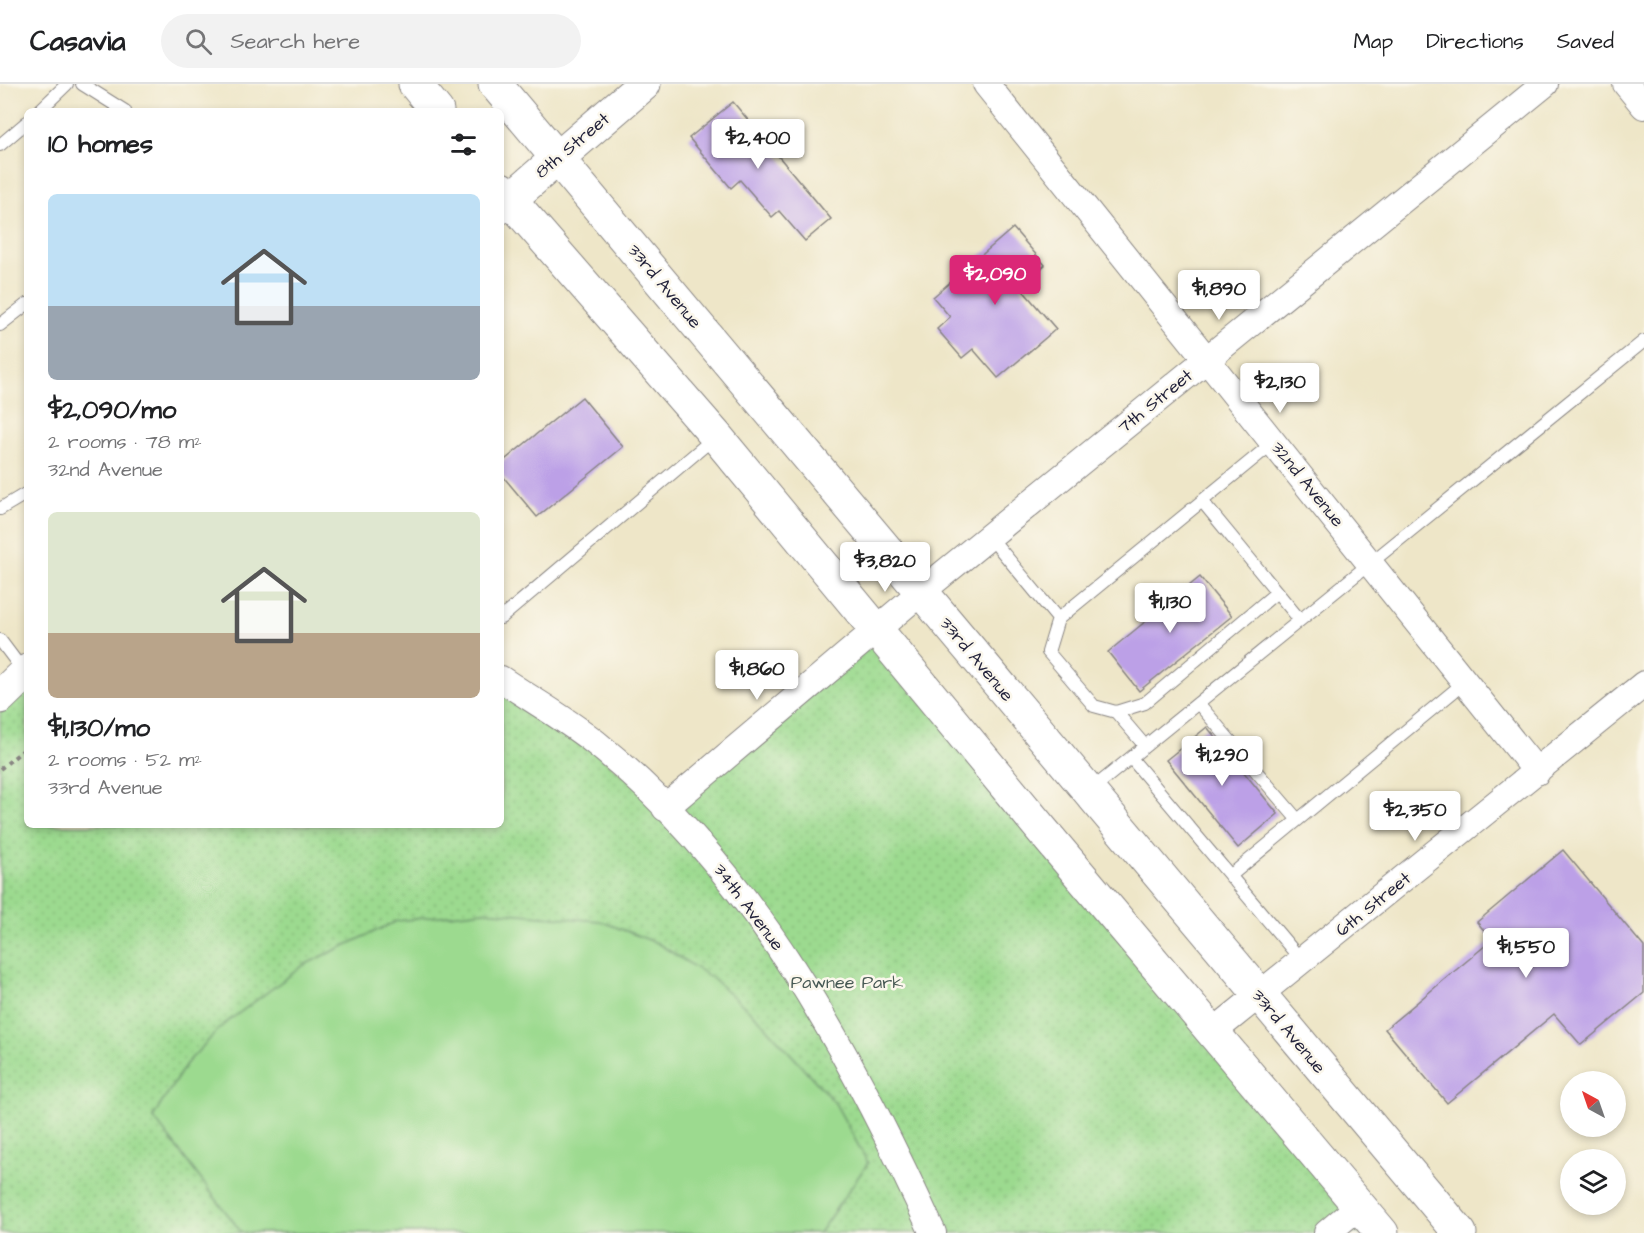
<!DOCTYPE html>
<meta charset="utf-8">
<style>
body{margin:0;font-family:"Architects Daughter",sans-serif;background:#f2f2f2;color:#202124;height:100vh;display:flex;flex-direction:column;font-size:22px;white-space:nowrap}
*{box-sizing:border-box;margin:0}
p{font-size:20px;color:#757577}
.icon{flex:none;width:33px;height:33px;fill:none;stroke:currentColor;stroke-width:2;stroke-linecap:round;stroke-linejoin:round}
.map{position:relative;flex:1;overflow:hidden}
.sheet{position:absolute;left:24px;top:24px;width:480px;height:720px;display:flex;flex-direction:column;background:#fff;border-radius:9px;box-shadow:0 3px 9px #0003}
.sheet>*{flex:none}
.needle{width:39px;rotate:320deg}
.controls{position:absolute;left:1560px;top:987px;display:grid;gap:12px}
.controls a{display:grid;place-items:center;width:66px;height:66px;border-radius:50%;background:#fff;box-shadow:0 3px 9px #0003;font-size:30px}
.price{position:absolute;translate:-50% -51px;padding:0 14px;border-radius:6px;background:#fff;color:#222;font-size:20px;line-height:39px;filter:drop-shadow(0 2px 3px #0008)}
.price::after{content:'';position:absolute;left:50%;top:36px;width:18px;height:14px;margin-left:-9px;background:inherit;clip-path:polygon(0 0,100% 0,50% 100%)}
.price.current{background:#db2777;color:#fff}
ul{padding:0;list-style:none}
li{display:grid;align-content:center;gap:12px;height:318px;padding:0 24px}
li span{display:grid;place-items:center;height:186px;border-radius:9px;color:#555}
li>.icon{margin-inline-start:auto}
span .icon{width:108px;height:108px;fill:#fffc;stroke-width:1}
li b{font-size:26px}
h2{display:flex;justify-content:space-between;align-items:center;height:72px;padding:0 24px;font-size:26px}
header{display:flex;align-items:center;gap:36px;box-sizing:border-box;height:84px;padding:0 30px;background:#fff;border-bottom:2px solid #e0e0e0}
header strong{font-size:28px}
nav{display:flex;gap:33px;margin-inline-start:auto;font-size:21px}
.search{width:420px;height:54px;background:#f2f2f2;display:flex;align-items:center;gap:15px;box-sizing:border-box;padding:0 21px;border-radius:33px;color:#757577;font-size:22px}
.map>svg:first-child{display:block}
.grass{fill:url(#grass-dots);stroke:#5f7e65;stroke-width:1.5}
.pitch{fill:#9cda8f;stroke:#5f7e65;stroke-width:1.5}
.building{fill:#bca0e7}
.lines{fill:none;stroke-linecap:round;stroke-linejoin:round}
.lane-casing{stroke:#888482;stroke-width:14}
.street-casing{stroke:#888482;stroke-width:28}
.secondary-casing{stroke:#888482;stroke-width:35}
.highway-casing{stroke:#888482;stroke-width:35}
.path{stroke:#888482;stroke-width:4;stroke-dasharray:4.5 4.5;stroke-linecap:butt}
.lane{stroke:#fff;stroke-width:12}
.street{stroke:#fff;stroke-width:26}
.secondary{stroke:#fff;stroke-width:33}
.highway{stroke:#fff;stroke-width:33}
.labels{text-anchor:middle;stroke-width:5;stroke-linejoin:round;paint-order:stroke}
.street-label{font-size:18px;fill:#22223b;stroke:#fbf7ec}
.park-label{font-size:18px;fill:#475954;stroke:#fbf7ec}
</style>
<header>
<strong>Casavia</strong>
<div class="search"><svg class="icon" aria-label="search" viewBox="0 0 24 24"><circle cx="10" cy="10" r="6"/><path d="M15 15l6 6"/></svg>Search here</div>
<nav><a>Map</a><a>Directions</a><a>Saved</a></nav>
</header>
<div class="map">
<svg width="1644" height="1149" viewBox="0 0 1644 1149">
<defs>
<pattern id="grass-dots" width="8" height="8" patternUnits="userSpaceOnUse" patternTransform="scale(1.5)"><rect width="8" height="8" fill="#9cda8f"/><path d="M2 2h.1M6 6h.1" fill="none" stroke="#86bb7c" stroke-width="1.8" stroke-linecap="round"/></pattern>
</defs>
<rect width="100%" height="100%" fill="#fbf7ec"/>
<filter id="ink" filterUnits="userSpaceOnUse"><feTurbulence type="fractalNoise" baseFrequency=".0167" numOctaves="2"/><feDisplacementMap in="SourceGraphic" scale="12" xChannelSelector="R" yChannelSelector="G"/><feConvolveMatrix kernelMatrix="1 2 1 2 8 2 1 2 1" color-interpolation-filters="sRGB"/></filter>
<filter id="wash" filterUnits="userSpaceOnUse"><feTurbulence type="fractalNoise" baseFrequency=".008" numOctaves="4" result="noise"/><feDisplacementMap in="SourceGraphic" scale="24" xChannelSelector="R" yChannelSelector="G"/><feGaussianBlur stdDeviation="1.35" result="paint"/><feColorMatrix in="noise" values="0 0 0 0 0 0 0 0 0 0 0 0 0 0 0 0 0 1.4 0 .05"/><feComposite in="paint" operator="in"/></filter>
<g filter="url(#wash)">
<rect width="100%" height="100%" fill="#eee6c8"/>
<path class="grass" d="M877,544L1382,1149H0V613L27,587V741H501V595L665,723Z"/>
<path class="pitch" d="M484,827L600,837L657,859L712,894L761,937L835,1019L868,1079L819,1149H242L153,1033L186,980L223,941L304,881L397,837Z"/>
<g id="blocks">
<path class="building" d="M733,18L831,135L805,157L779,127L772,133L740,96L731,104L689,54Z
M1013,144L1045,181L1020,203L1056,245L998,294L973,265L962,274L937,245L950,233L933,213Z
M582,313L623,363L537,433L501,390V379Z
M1200,493L1232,532L1139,607L1108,568Z
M1207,643L1278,730L1238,764L1166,676Z
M1563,766L1644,863V909L1581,961L1554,930L1447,1019L1385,945L1492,856L1477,838Z"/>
</g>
</g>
<g filter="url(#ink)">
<use href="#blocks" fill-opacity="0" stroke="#888482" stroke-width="1.5"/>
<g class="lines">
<defs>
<path id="lane" d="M82,0L125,27
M39,27L67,0
M0,61L27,38
M0,241L27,220
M1274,358L1058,535L1048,568L1094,622L1116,628L1145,619L1277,508
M1202,417L1300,536
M0,425L27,409
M990,453L1058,535
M501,534L715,353
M0,556L24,588
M1198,619L1297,735
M1116,628L1145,662
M1131,674L1302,877
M1091,706L1644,257
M1230,792L1465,598"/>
<path id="street" d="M986,0L1537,688
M1626,0L1644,22
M501,595C532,616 566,635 596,659C752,785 851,969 933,1149
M665,724L921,508L1545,0
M1213,948L1644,600
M1327,1149L1359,1122"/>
<path id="secondary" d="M501,123L644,0
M0,613L27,587"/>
<path id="highway" d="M415,0L437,27
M495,0L1460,1149
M501,105L716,352L1042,746L1382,1149"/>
</defs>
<use href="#lane" class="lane-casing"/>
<use href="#street" class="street-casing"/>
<use href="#secondary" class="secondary-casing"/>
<use href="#highway" class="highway-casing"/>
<path class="path" d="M0,685L27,663"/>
<use href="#lane" class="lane"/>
<use href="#street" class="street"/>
<use href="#secondary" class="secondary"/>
<use href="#highway" class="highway"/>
</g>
</g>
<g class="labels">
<g class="street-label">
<text transform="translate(572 61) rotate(-40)" y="6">8th Street</text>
<text transform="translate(665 202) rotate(50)" y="6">33rd Avenue</text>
<text transform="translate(1155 317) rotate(-39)" y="6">7th Street</text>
<text transform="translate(1308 400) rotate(51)" y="6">32nd Avenue</text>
<text transform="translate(977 575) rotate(50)" y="6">33rd Avenue</text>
<text transform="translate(1373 820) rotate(-39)" y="6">6th Street</text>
<text transform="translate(749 823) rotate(53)" y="6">34th Avenue</text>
<text transform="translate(1289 947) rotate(50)" y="6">33rd Avenue</text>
</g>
<g class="park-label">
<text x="847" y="904">Pawnee Park</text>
</g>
</g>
</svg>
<div class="controls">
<a><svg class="needle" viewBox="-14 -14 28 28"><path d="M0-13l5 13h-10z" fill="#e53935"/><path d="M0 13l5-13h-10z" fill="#757577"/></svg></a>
<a><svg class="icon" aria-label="layers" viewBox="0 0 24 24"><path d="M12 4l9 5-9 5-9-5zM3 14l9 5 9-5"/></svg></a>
</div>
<b class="price" style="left:758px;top:86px">$2,400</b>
<b class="price current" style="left:995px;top:222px">$2,090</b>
<b class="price" style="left:1219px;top:237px">$1,890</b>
<b class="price" style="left:1280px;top:330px">$2,130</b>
<b class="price" style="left:885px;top:509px">$3,820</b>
<b class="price" style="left:1170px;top:550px">$1,130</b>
<b class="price" style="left:757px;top:617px">$1,860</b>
<b class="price" style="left:1222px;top:703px">$1,290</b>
<b class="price" style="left:1415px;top:758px">$2,350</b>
<b class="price" style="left:1526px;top:895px">$1,550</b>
<section class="sheet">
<h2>10 homes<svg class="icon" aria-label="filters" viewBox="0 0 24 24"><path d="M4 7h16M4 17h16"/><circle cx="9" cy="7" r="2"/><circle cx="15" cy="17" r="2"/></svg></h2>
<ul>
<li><span style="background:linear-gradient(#bfe0f5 60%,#9aa5b1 0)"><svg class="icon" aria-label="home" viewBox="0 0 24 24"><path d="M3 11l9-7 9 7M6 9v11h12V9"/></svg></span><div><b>$2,090/mo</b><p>2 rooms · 78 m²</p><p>32nd Avenue</p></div></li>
<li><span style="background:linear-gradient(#dfe7d0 65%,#b9a48a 0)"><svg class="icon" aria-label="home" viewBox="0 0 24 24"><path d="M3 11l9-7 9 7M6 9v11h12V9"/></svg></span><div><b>$1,130/mo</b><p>2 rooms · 52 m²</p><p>33rd Avenue</p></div></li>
</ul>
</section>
</div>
